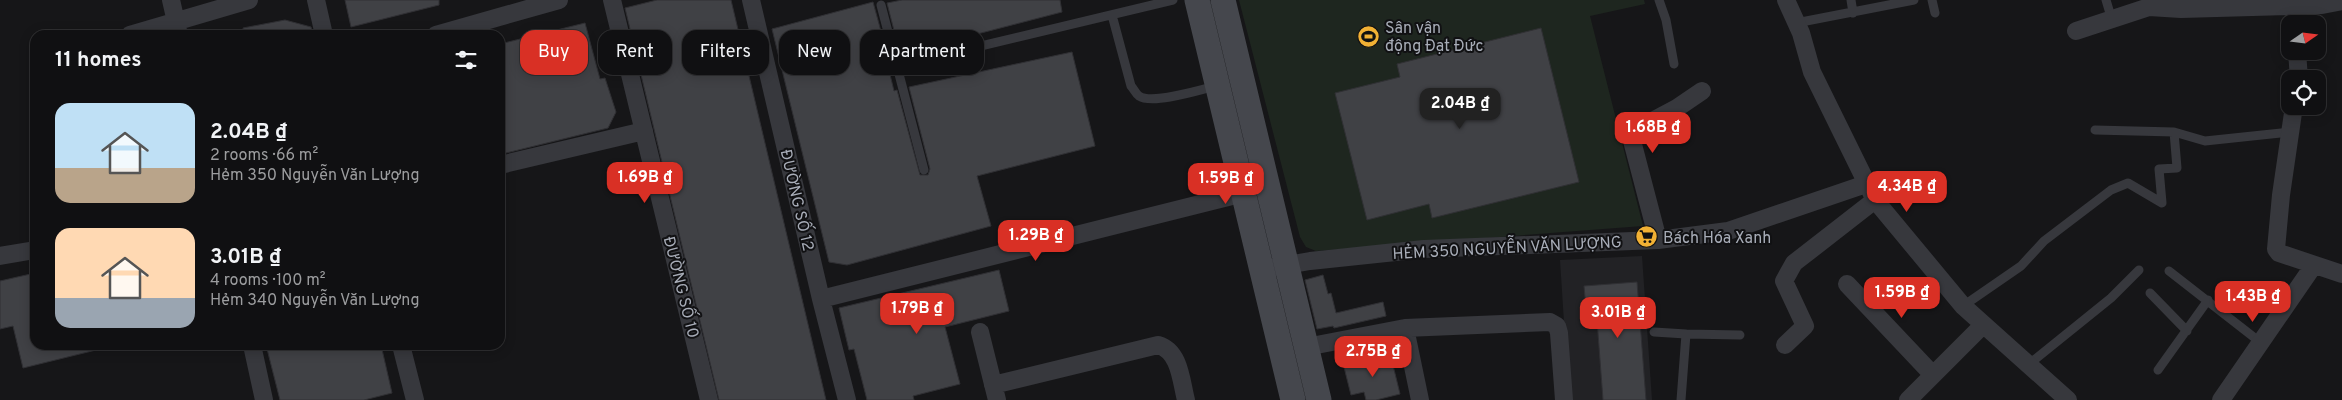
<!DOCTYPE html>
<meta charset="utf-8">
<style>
body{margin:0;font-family:Overpass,sans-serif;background:#19191b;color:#f1f3f6;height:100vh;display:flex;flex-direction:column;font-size:19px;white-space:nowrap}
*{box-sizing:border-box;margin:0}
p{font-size:16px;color:#9c9d9f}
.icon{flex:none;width:28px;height:28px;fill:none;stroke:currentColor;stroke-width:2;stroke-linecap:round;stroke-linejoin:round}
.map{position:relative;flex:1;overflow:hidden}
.panel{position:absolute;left:30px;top:30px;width:475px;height:320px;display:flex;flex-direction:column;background:#101012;border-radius:15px;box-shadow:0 2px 12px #0003,0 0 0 1px #303032}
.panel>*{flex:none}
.top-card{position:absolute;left:520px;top:30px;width:475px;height:45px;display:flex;gap:10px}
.needle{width:32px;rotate:76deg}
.controls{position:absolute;left:2281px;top:15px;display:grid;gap:10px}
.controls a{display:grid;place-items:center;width:45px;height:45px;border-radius:10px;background:#101012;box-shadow:0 2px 12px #0003,0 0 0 1px #303032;font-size:25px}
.price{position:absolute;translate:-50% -42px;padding:0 11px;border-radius:10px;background:#d93025;color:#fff;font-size:16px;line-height:32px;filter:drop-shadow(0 1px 2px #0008)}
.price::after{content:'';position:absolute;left:50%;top:30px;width:15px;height:11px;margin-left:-8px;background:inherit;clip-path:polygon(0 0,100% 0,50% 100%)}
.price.on{background:#222;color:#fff}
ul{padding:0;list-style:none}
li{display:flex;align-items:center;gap:15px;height:125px;padding:0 25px}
li span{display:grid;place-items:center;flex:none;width:140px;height:100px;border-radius:15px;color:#555}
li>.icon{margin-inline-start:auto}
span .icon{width:60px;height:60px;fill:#fffc;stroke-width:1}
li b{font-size:21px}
h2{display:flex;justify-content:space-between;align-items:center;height:60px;padding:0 25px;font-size:21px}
.chip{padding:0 18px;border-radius:15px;background:#101012;box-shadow:0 2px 12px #0003,0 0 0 1px #303032;font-size:18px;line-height:45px}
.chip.on{background:#d93025;color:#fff}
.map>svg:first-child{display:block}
.built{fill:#222225}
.green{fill:#1e261f}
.building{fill:#404145;stroke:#303034}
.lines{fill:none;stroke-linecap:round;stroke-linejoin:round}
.lane{stroke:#37383d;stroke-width:9}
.street{stroke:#37383d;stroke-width:18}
.secondary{stroke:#45474d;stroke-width:25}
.labels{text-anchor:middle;stroke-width:4;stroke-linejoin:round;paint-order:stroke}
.poi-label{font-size:16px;fill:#a8adb8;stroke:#111113;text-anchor:start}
.street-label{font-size:16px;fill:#a8adb8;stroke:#111113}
</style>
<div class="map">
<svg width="2342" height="400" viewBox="0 0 2342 400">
<rect width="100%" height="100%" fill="#161618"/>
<path class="built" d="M1642,256L1652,400H1569L1560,260Z"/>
<path class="green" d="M1239,0H1644L1645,4L1590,16L1643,226L1316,251L1306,247L1300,237Z"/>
<path class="building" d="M345,0H439V5L351,27Z
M657,0H731L826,400H719L625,8Z
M902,0H1060L1062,12L900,54L887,3Z
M873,2L888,57L886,58L894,91L897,90L920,175H928L930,169L909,87L1072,52L1095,146L977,176L991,226L847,265L829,262L772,29Z
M285,20L311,27L313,35H244L243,28Z
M585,23L600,79L605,78L616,112L608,128L502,154L500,147V44Z
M1541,28L1579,182L1432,218L1429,204L1367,220L1335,93L1400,77L1397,64Z
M999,270L1009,311L945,327L960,384L913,396L914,400H867L854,349L849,350L839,308Z
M35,273V345H96V350L23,368L13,326L0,329V281Z
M1323,275L1328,294L1331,293L1336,313L1383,302L1386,316L1334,328L1333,326L1317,329L1305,280Z
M1637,282L1646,400H1603L1597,320H1587L1584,286Z
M266,345H381L392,393L364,400H280Z
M1390,353L1400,394L1376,400H1366L1364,392L1351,395L1344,367H1346L1345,364Z"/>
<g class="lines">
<path class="lane" d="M1659,0L1666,20L1674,64
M1851,0L1853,13
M1932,0L1935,13
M2106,0L2112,20
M881,5L924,170
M1112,15L1131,86C1134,89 1136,94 1139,96C1152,105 1200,90 1216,86
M1796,23L1914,0
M897,66L1173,0
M2095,130L2174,132L2205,141L2290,132
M2169,271L2260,342
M2150,293L2187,331
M1963,306L2021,266L2044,241L2111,190L2128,183L2162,203L2159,169L2177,168L2174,132
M1654,332L1686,334
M2028,365L2111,298L2139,270
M2158,370L2208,300
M1681,400L1686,334L1740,335"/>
<path class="street" d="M171,0L179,35
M316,0L324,35
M612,0L709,400
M751,0L821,299L847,400
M1786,0L1801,33L1812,72L1875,200L1963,306L2068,400
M2294,5L2295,24
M2076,31L2149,7L2181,9L2322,5L2342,1
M130,35L249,0
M436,35L559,0
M2297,51L2299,79
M2294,106L2281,195L2276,249L2279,253L2342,274
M500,165L644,131
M1658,240L1630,133L1677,108L1702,91
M0,256L35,250
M1276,267L1310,261L1424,249L1658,240L1728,231L1866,184
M1847,284L1933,375
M821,299L1244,193
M1405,328L1420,400
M980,332L997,400
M252,345L264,400
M401,345L415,400
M1785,345L1805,326L1784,281L1794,263L1875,200
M1306,347L1405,328L1550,322L1557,326L1559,333L1564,400
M993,385L1158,345C1180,351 1181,381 1186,400
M1908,400L1983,325
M2221,400L2314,265"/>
<path class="secondary" d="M1197,0L1293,400
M1223,0L1319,400"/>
</g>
<defs>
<symbol id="stadium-disc" viewBox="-11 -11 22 22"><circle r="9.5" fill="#f2b134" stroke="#111113"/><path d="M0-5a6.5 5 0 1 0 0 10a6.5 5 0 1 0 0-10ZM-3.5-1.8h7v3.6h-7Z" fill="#111"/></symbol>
<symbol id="supermarket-disc" viewBox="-11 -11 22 22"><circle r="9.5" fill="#f2b134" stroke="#111113"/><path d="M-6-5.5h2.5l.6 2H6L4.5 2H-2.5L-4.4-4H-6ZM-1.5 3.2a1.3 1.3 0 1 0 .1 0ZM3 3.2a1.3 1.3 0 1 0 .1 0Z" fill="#111"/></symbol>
</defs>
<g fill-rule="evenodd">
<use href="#stadium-disc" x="1356" y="24" width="25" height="25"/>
<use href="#supermarket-disc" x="1634" y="224" width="25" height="25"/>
</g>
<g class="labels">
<g class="poi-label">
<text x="1385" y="33">Sân vận<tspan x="1385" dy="18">động Đạt Đức</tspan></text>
<text x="1663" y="243">Bách Hóa Xanh</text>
</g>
<g class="street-label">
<text transform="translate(798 200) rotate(77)" y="6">ĐƯỜNG SỐ 12</text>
<text transform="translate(1507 247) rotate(-3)" y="6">HẺM 350 NGUYỄN VĂN LƯỢNG</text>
<text transform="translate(682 287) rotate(76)" y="6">ĐƯỜNG SỐ 10</text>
</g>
</g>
</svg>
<div class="controls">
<a><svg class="needle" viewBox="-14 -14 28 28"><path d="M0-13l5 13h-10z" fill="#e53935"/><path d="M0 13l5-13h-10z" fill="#9c9d9f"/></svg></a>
<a><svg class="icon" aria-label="locate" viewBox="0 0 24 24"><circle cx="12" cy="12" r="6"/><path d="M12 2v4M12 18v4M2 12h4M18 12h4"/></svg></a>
</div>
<b class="price on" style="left:1460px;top:130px">2.04B ₫</b>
<b class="price" style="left:1653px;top:154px">1.68B ₫</b>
<b class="price" style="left:645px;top:204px">1.69B ₫</b>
<b class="price" style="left:1226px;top:205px">1.59B ₫</b>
<b class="price" style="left:1907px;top:213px">4.34B ₫</b>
<b class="price" style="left:1036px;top:262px">1.29B ₫</b>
<b class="price" style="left:1902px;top:319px">1.59B ₫</b>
<b class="price" style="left:2253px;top:323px">1.43B ₫</b>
<b class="price" style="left:917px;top:335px">1.79B ₫</b>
<b class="price" style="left:1618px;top:339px">3.01B ₫</b>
<b class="price" style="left:1373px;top:378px">2.75B ₫</b>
<div class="top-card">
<a class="chip on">Buy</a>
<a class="chip">Rent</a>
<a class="chip">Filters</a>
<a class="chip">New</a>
<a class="chip">Apartment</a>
</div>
<section class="panel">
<h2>11 homes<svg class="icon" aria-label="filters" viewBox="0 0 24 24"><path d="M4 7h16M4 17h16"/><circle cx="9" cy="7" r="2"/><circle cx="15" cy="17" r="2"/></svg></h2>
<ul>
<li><span style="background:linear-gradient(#bfe0f5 65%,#b9a48a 0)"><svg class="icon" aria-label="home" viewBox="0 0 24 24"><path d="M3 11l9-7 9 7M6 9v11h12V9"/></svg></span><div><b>2.04B ₫</b><p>2 rooms · 66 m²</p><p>Hẻm 350 Nguyễn Văn Lượng</p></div></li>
<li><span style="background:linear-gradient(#ffd9b3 70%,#9aa5b1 0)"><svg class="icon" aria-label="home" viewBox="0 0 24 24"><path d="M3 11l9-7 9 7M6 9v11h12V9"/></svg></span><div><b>3.01B ₫</b><p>4 rooms · 100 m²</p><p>Hẻm 340 Nguyễn Văn Lượng</p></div></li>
</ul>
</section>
</div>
